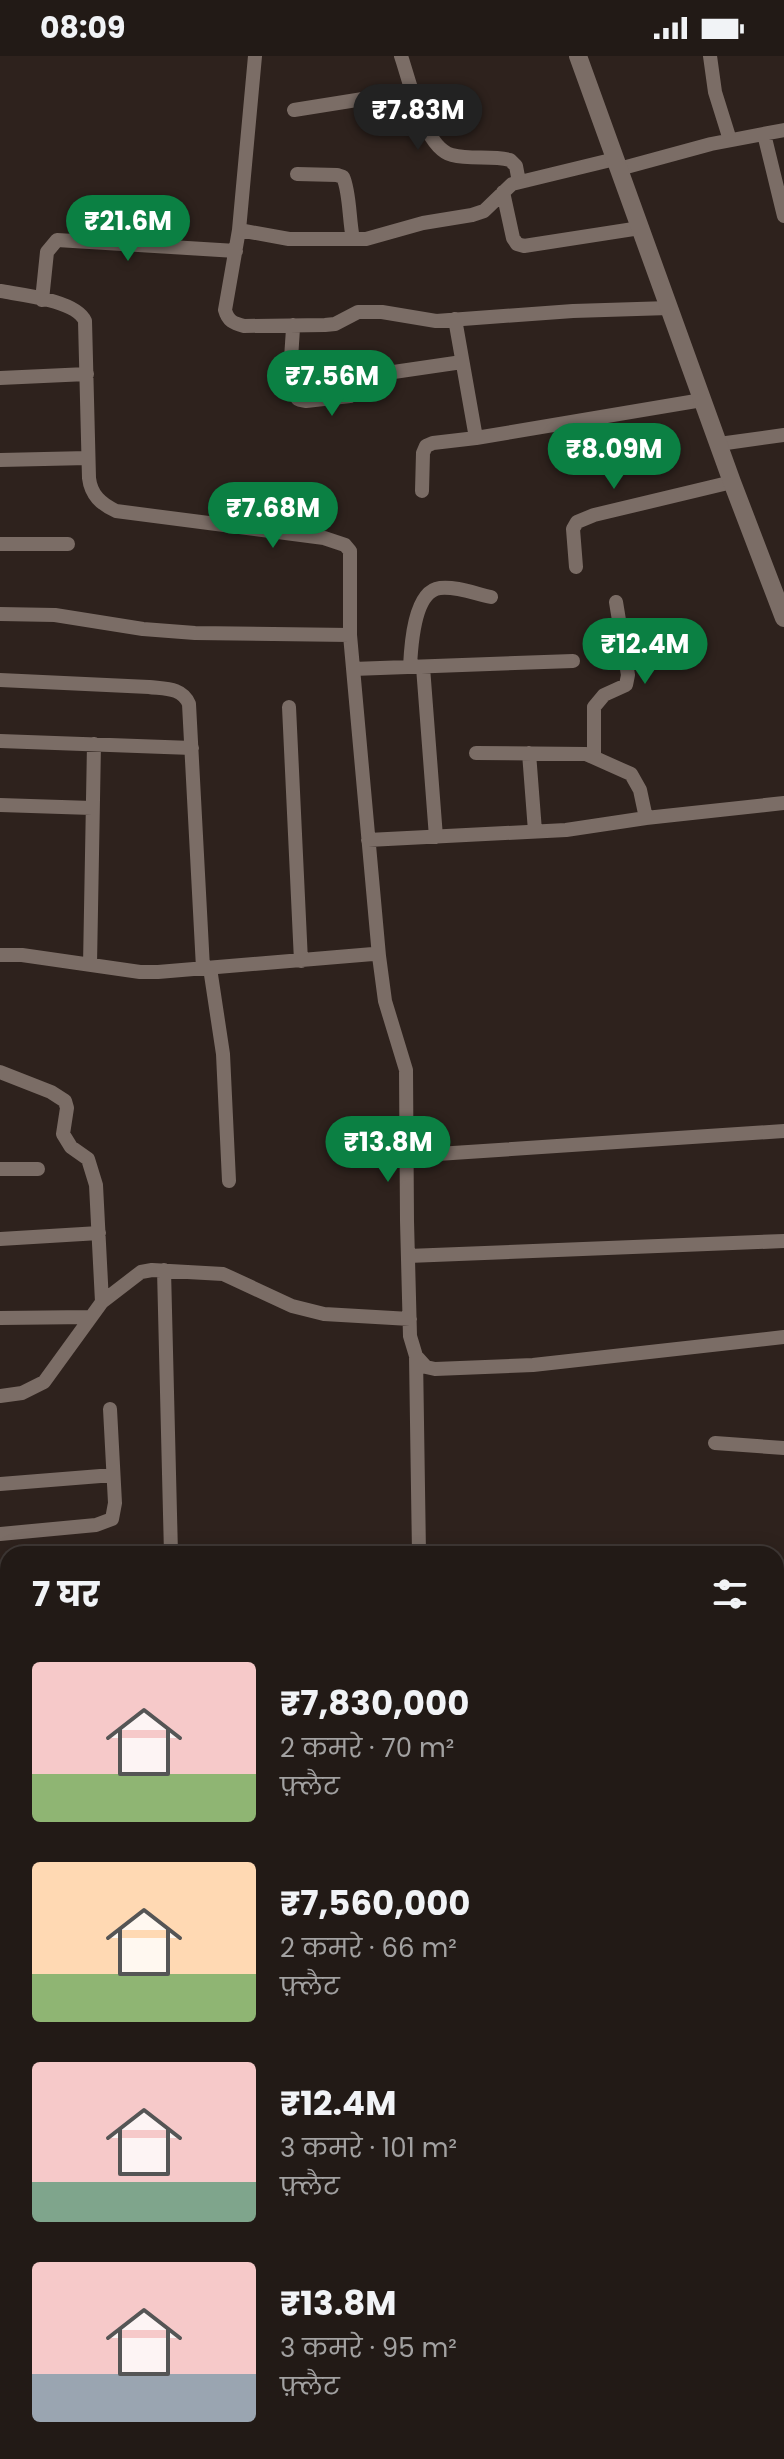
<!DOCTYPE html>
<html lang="hi">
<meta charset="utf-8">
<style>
body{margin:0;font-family:Poppins,"Noto Sans Devanagari",sans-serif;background:#2a231f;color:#f1f3f6;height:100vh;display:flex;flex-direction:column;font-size:30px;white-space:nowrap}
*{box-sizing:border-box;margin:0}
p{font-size:26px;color:#a2a1a1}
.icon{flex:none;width:44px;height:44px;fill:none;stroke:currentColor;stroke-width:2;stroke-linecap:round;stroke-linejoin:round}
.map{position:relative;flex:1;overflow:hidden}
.details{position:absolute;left:0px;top:1490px;width:784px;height:914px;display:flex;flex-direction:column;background:#221a16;border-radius:24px 24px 0 0;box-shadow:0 4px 20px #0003,0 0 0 2px #3f3835}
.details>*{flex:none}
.price{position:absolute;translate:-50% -68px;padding:0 18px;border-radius:28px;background:#0b8043;color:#fff;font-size:26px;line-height:52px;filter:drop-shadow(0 2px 4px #0008)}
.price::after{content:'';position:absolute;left:50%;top:48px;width:24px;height:18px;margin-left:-12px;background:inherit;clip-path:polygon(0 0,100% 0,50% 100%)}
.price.current{background:#222;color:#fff}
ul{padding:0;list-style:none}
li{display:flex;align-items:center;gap:24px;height:200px;padding:0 32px}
li span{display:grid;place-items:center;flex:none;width:224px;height:160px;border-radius:8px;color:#555}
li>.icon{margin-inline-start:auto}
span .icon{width:96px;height:96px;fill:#fffc;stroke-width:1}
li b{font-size:34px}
h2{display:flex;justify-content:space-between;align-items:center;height:96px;padding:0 32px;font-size:34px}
.status{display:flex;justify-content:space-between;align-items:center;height:56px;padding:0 40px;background:#221a16;direction:ltr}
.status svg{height:22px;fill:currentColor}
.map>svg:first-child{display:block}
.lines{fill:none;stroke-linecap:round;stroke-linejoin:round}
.minor{stroke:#7b6d66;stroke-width:14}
.tertiary{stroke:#7b6d66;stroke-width:18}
</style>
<div class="status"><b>08:09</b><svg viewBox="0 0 49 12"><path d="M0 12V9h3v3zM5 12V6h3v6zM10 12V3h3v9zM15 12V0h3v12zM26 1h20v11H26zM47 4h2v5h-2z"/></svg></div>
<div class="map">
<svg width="784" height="2403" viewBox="0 0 784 2403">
<rect width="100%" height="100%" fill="#2e221d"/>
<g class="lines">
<path class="minor" d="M255,0L239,174L225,254C228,265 233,267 244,270L325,269L335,268L358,256H382L436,265L573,255L669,252
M401,0C410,26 424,92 452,99C471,104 491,99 510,104L516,110L519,126
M710,0L715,36L730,84
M294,54L413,35
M764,78L784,160
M619,113L711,88L784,74
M297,118L337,119L343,121C350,136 349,165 353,183
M503,136L513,182L517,188L524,190L640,172
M239,174L289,183H366L423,167L472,159L484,155L512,128L615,103
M0,235C21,239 76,244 85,265L89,422C91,439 101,448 116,455L324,482L345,489L350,495V579L379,900
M42,244L47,196L57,184L236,195
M455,263L476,382
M293,269C293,286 287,324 295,338C298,345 299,344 306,345L350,340L380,318L462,306
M0,322L87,318
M719,388L784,379
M0,404L88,402
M422,435L423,397L426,390L433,387L476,382L702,344
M0,488H68
M576,511L573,473L577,466L594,459L732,426
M0,558L55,559L143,573L195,577L350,579
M410,611C411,590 414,535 440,532C456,530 476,538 491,541
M423,611L436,781
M353,613L573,605
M0,624L149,631C164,633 182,631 189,648L203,912
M289,651L301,905
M0,685L192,692
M476,697L586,698L631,718L640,734L646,762
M529,697L535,775
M594,700V651L604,639L626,629L628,619L616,546
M0,749L92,752
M368,784L566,774L646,762L784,747
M0,899H22L140,916H158L373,898L379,900L385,945L406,1014L407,1165L410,1280L416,1300L426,1311L435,1313L533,1309L784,1281
M90,909L94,688
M210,912L223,998L229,1125
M0,1016L51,1036L65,1045L67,1052L63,1078L71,1091L88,1103L96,1129L102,1246
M407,1100L784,1075
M0,1113H38
M0,1183L99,1177
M408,1200L784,1185
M164,1214L171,1498
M0,1262L90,1261
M416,1300L419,1498
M0,1340L22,1337L44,1326L102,1246L141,1216L152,1214L223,1218L292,1250L324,1258L410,1263
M715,1387L784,1392
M0,1428L113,1419
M0,1478L96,1469L112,1463L115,1447L110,1353
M0,1635H8
M776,1680L784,1679
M0,1682V1904L8,1905
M776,2301L784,2302
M0,2322L8,2320
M776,2384L784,2385
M253,2403L254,2396
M635,2403L636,2396"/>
<path class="tertiary" d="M578,0L732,426L784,562"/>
</g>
</svg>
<b class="price current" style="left:418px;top:96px">₹7.83M</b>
<b class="price" style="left:128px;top:207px">₹21.6M</b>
<b class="price" style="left:332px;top:362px">₹7.56M</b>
<b class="price" style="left:614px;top:435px">₹8.09M</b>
<b class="price" style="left:273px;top:494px">₹7.68M</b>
<b class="price" style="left:645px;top:630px">₹12.4M</b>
<b class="price" style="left:388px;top:1128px">₹13.8M</b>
<section class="details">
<h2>7 घर<svg class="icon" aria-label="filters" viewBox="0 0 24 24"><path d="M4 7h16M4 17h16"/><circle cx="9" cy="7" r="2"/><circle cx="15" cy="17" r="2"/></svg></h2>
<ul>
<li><span style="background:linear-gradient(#f6c9c9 70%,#8fb573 0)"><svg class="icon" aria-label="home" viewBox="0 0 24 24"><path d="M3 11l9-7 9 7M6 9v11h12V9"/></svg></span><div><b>₹7,830,000</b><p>2 कमरे · 70 m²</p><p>फ़्लैट</p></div></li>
<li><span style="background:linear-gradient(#ffd9b3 70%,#8fb573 0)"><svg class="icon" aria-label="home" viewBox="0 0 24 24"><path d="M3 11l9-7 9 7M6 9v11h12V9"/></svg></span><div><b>₹7,560,000</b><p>2 कमरे · 66 m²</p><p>फ़्लैट</p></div></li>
<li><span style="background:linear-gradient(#f6c9c9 75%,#7fa58c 0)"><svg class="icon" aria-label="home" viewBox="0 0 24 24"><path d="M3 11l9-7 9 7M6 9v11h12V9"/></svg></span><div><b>₹12.4M</b><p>3 कमरे · 101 m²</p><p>फ़्लैट</p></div></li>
<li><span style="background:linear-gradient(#f6c9c9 70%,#9aa5b1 0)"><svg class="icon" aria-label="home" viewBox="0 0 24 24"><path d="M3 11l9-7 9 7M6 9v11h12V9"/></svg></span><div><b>₹13.8M</b><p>3 कमरे · 95 m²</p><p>फ़्लैट</p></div></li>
</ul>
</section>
</div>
